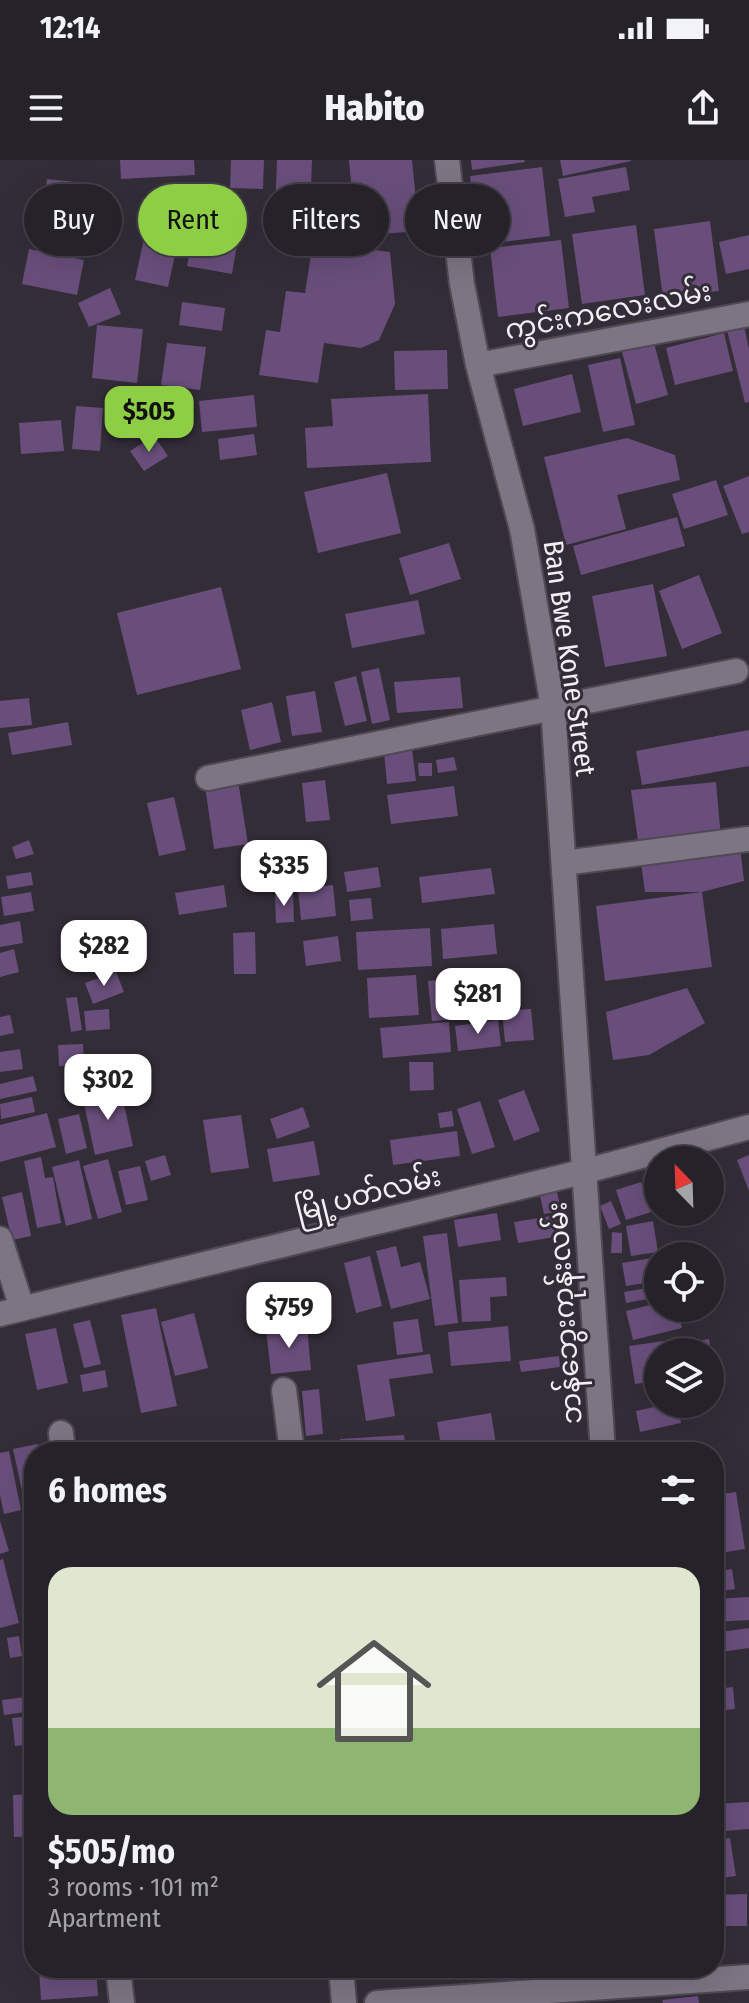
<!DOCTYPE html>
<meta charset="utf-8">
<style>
body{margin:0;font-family:"Fira Sans Condensed","Noto Sans Myanmar",sans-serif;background:#322f36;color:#f1f3f6;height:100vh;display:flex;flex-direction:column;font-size:30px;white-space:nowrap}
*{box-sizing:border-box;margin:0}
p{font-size:26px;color:#a4a4a8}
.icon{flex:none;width:44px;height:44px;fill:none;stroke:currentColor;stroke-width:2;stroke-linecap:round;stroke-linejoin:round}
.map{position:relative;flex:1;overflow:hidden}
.sheet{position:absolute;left:24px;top:1282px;width:700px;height:536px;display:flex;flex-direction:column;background:#26222a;border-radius:32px;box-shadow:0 8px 32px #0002,0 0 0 2px #423f47}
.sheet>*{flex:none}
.banner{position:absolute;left:24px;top:24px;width:702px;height:72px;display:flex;gap:16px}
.needle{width:52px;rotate:337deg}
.tools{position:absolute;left:644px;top:986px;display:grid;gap:16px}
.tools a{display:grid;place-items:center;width:80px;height:80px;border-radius:50%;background:#26222a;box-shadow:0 8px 32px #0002,0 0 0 2px #423f47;font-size:40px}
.price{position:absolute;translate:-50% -68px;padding:0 18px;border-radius:16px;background:#fff;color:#222;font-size:26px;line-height:52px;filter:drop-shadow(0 2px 4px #0008)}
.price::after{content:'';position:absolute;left:50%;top:48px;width:24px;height:18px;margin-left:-12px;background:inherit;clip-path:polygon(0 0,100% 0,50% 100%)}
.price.current{background:#8dce44;color:#111}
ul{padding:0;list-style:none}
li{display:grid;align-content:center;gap:16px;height:424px;padding:0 24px}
li span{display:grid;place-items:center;height:248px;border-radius:24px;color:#555}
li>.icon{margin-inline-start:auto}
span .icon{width:144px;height:144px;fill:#fffc;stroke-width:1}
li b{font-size:34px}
h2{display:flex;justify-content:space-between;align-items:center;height:96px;padding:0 24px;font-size:34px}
.chip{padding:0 28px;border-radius:36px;background:#26222a;box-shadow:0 8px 32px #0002,0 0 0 2px #423f47;font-size:28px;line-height:72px}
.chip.current{background:#8dce44;color:#111}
.status{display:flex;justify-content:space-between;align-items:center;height:56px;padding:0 40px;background:#26222a;direction:ltr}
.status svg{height:22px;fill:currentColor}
header{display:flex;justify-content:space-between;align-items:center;height:104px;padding:0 24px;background:#26222a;font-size:36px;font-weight:800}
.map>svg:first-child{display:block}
.building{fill:#694e7b}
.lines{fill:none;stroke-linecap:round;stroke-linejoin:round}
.minor-casing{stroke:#4f4953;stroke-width:28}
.minor{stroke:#7d7583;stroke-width:24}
.labels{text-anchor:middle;stroke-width:6;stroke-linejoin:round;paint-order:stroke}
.street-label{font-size:28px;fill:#f4eff7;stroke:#332d38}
</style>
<div class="status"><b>12:14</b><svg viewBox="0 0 49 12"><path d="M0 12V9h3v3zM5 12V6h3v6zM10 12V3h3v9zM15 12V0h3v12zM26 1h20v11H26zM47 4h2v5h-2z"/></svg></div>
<header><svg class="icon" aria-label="menu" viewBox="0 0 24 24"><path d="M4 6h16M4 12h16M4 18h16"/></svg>Habito<svg class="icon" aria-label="share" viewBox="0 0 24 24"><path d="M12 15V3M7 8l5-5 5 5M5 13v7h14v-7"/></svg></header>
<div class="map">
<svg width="749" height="1843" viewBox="0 0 749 1843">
<rect width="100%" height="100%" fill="#332d38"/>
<path class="building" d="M120,0H194L195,15L121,19Z
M231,0H264L263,29L230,28Z
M277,0H312L310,53L275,52Z
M349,0H412L419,71L356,76Z
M471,0H524L525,2L472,10Z
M560,0H631V1L563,16Z
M542,7L550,76L478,85L470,16Z
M626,7L630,30L592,37L595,52L565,57L558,19Z
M47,19L85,23L82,54L44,49Z
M196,59L240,67L232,114L187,106Z
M710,61L719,131L663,138L654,69Z
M147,65L180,72L168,127L135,120Z
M636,65L645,135L582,144L572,74Z
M749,75V109L726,114L719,82Z
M561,80L569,148L498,157L490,88Z
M313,82L390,92L395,144L379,180L361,188L324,183L318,223L259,215L266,170L280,172L286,131L305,133Z
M29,89L84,100L77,135L22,124Z
M110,128L121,154L89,167L78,143Z
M182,142L225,148L222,171L179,165Z
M97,165L143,169L137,223L92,218Z
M744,166L749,189V242L745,243L727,170Z
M724,173L733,211L675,225L666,188Z
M167,183L206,187L200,230L161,225Z
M654,183L668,235L636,244L622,192Z
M447,190L448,229L395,230L394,191Z
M620,198L635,265L603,272L588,205Z
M572,214L581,252L523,266L514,229Z
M149,229L156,243L125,257L119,243Z
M428,234L431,302L307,308L305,268L333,266L331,239Z
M254,235L257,267L202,272L199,241Z
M76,246L103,248L100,291L72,289Z
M61,260L64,291L21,294L19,263Z
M254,274L257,295L220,300L218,279Z
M154,276L168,296L144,311L130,291Z
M627,278L675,295L680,320L617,335L626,369L566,385L544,297Z
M387,313L401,373L318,393L304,332Z
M749,316V372L742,374L723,326Z
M716,320L728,355L684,369L672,334Z
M677,357L685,386L581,415L573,386Z
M449,383L461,419L410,435L399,398Z
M699,415L722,473L682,489L659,431Z
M653,424L667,496L605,507L592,436Z
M221,427L241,509L137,535L117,453Z
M418,440L425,474L352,488L345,454Z
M379,508L390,560L372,564L361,512Z
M356,516L367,561L345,566L334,522Z
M460,517L463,548L397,553L394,522Z
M315,531L322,572L292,576L286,536Z
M29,538L32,565L0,568V541Z
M272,542L281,582L250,590L241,550Z
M68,562L72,585L12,595L8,573Z
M749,570V606L642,625L636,591Z
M412,589L416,621L387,624L384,592Z
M454,597L457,610L438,613L436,600Z
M418,603H432V616H419Z
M325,620L330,660L306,662L302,623Z
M238,621L248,684L214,689L205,626Z
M716,622L721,678H739L744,721L702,732H645L631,630Z
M454,626L458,656L391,664L387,635Z
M174,637L186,690L159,696L147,643Z
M29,680L34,694L16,699L12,687Z
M378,707L381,727L347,732L344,712Z
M491,708L495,734L422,743L419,717Z
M31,712L33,725L8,729L6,716Z
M224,725L227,747L179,755L175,733Z
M333,725L336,756L301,760L298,729Z
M31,732L34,751L4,756L1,737Z
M702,732L712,807L605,821L596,746Z
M293,734L294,762L276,763L275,735Z
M371,738L373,759L351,761L349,740Z
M20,761L23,783L0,787V765Z
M494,764L497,794L443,799L441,769Z
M430,768L432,806L358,810L356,772Z
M255,772L256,814H234L233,773Z
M338,776L341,801L306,806L303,781Z
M14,789L19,812L0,817V793Z
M116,812L124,832L93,844L85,823Z
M497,814L501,855L432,861L428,821Z
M416,815L419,855L369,858L367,818Z
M687,828L705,863L649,895L613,900L606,852Z
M77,837L82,870L71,872L66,838Z
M109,849L110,869L86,871L84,851Z
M531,849L534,880L505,882L502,851Z
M10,855L14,873L0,876V857Z
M498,860L501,886L458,891L455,866Z
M449,862L451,892L383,898L380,868Z
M83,884L84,905L59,906L58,885Z
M20,889L23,909L0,912V892Z
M409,902H433L434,930L410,931Z
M33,916L37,931L0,939V924Z
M121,930L133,986L95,995L83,939Z
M524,930L540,971L514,981L498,940Z
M32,937L35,952L1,959L0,944Z
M480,941L495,987L472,994L457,949Z
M303,947L310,967L277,979L270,959Z
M452,951L454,966L440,968L438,953Z
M47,953L56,987L0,1002V965Z
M79,954L87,988L66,994L58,959Z
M241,955L249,1008L211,1013L203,960Z
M457,971L460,996L393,1005L390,980Z
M314,981L320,1015L273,1022L267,989Z
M165,995L171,1015L151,1021L145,1001Z
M749,995V1031L737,1000Z
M41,997L45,1018L53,1017L61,1063L37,1068L24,1001Z
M108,999L122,1052L98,1059L83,1006Z
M79,1000L92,1059L66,1066L52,1007Z
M140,1006L148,1040L126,1045L118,1011Z
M641,1022L651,1052L626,1060L616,1030Z
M22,1032L31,1076L12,1080L2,1037Z
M557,1032L561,1051L544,1054L540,1036Z
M611,1041L621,1064L609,1069L600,1046Z
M497,1053L501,1080L458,1087L454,1060Z
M564,1054L567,1075L518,1083L514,1062Z
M653,1061L658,1092L631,1096L626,1066Z
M612,1072L622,1073V1093H611Z
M447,1073L458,1163L435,1166L423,1076Z
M396,1086L401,1107L420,1102L430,1139L391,1149L376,1091Z
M370,1096L382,1146L356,1153L344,1103Z
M658,1097V1121L626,1126L622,1103Z
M506,1117L507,1136L490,1137L491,1161L462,1162L459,1120Z
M658,1126V1137L626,1143L624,1132Z
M658,1143V1148H677L682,1168L633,1180L626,1151Z
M156,1148L177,1246L141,1253L121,1155Z
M194,1153L208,1208L175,1216L161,1162Z
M418,1159L423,1192L397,1195L393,1162Z
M90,1160L101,1204L84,1208L73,1164Z
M307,1166L311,1210L271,1214L266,1169Z
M508,1166L511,1201L451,1206L448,1172Z
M56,1168L68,1223L37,1230L25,1174Z
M709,1179L711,1192H673L672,1186Z
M664,1181L665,1192H658V1221L635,1224L629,1186Z
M430,1194L433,1213L389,1219L395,1256L366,1261L357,1205Z
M559,1196L560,1207L521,1212L519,1201Z
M105,1210L108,1227L83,1232L80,1215Z
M319,1229L323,1274L306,1276L302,1231Z
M667,1244H677L681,1263L640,1272L636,1251Z
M491,1253L496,1284L442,1292L437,1262Z
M404,1275L406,1292H341L340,1279Z
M38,1284L40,1292H34V1348L26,1349L13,1289Z
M9,1291L21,1350L4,1354L0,1335V1293Z
M736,1332L745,1389L714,1394V1335Z
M0,1361L9,1391L0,1394Z
M3,1399L19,1463L0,1468V1400Z
M732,1409L735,1429L714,1432V1412Z
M749,1437V1460L714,1462V1439Z
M34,1460V1488L27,1489L23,1462Z
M749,1468V1488L714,1493V1473Z
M19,1476L22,1496L10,1498L7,1478Z
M733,1527L735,1549L714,1551V1529Z
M34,1536V1551L4,1555L2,1540Z
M34,1556V1584L15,1586L12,1558Z
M34,1600V1627L24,1628L22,1601Z
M34,1634V1676L14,1677L13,1635Z
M749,1642V1669L714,1672V1644Z
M730,1678L736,1716L714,1719V1680Z
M26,1685H34V1709L27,1710Z
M747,1734V1766H714V1735Z
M39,1808H96L98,1836L41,1840Z
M698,1836L699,1843H663L662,1840Z"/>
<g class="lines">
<defs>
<path id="minor" d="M447,0L462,124L478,205L522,369L553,547L603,1292
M478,205L749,154
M208,618L736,511
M564,703L749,679
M0,1079L22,1148
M0,1154L586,1011L749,967
M284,1230L292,1292
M61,1273L63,1292
M118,1808L122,1843
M341,1808L344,1843
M377,1843L749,1817"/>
</defs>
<use href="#minor" class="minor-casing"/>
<use href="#minor" class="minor"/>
</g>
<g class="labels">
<g class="street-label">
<text transform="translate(608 150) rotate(-11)" y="10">ကွင်းကလေးလမ်း</text>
<text transform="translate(570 498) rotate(82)" y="10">Ban Bwe Kone Street</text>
<text transform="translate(368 1033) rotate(-14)" y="10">မြို့ပတ်လမ်း</text>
<text transform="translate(564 1153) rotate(-94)" y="10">ဘန်ဘွေးကုန်းလမ်း</text>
</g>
</g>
</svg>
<div class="tools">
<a><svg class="needle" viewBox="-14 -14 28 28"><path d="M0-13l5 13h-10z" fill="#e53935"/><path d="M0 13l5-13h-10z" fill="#a4a4a8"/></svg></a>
<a><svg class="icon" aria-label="locate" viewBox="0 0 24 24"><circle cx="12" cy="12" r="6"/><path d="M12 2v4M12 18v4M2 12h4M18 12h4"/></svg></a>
<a><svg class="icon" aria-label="layers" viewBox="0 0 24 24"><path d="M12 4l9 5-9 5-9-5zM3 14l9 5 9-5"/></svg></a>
</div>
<b class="price current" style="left:149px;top:294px">$505</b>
<b class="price" style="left:284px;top:748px">$335</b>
<b class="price" style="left:104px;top:828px">$282</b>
<b class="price" style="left:478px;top:876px">$281</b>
<b class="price" style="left:108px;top:962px">$302</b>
<b class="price" style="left:289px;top:1190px">$759</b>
<div class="banner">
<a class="chip">Buy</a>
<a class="chip current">Rent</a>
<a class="chip">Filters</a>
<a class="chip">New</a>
</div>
<section class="sheet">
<h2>6 homes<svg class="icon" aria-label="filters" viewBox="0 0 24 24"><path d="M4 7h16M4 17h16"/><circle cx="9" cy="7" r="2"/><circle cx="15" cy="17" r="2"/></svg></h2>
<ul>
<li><span style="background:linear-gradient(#dfe7d0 65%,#8fb573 0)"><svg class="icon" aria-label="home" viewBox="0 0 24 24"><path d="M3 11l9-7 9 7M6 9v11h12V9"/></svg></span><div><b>$505/mo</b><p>3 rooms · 101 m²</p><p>Apartment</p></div></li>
</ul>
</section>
</div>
